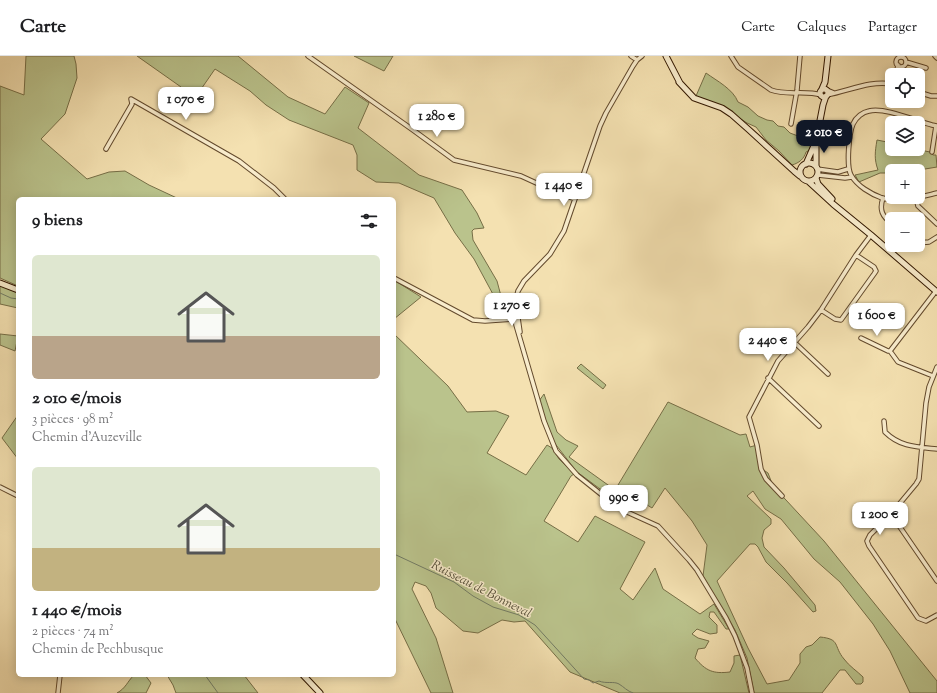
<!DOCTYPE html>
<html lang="fr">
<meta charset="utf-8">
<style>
body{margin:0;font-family:"Sorts Mill Goudy",serif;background:#f6f6f6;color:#202124;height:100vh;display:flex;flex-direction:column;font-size:15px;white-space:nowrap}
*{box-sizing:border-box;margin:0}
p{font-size:13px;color:#757577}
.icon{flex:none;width:22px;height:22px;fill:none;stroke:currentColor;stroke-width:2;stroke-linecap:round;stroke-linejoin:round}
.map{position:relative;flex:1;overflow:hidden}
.sheet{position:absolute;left:16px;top:141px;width:380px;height:480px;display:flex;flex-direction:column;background:#fff;border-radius:6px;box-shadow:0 2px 10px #0003}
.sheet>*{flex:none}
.tools{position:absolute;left:885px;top:12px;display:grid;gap:8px}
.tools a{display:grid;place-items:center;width:40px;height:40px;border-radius:6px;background:#fff;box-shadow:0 2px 10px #0003;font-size:20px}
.price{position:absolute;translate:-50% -34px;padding:0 9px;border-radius:8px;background:#fff;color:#222;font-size:13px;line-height:26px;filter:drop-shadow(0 1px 2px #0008)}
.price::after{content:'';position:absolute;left:50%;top:24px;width:12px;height:9px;margin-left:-6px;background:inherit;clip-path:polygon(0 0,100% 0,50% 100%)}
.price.active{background:#111827;color:#fff}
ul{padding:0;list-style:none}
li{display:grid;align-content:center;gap:8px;height:212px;padding:0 16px}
li span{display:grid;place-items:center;height:124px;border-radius:6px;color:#555}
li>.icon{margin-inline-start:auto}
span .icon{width:72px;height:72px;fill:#fffc;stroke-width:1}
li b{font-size:17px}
h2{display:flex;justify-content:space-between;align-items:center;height:48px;padding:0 16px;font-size:17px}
header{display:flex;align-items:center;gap:24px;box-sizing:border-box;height:56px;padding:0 20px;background:#fff;border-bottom:1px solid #e0e0e0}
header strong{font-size:19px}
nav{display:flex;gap:22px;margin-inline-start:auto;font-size:14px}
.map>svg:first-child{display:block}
.green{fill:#bac38c;stroke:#766e46}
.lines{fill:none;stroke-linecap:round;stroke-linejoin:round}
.stream{stroke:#737c65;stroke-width:1}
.street-casing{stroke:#634a2d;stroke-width:5.5}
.secondary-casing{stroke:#331801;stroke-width:7}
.street{stroke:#f8eccc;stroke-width:3.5}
.secondary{stroke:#f8eccc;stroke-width:5}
.labels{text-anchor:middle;stroke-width:3;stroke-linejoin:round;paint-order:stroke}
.water-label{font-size:13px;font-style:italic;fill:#58523b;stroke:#f8eccc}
</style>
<header>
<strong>Carte</strong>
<nav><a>Carte</a><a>Calques</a><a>Partager</a></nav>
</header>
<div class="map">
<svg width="937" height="637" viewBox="0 0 937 637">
<rect width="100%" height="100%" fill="#f4e1b1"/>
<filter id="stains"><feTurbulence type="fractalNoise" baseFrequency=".005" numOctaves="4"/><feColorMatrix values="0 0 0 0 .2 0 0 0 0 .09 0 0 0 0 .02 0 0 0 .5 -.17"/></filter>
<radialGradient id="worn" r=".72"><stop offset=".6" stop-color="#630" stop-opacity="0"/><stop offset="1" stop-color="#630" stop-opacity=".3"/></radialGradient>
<path class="green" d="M26,0H74L76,8L77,22L65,58L41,83L87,123L109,116L125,115L149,129L179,143H18V230L0,222V30L24,39Z
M137,0H238L288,41L325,58L345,31L369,47L358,72L419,119L462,134L477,157L484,172L474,173L472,175L473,184L497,225L505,255H502L474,203L455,177L434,142L399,127L376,126L357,114V99L353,89L289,64L266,49L250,35L215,13L197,39L187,38L181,31Z
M354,0H393L384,15Z
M706,17C717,25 733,33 738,46L748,51L758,60L767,64L773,65L778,70L784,71L790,77L798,80L804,86L812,85L813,88L810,94L806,96C804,103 799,107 792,109L779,95L766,84L756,71L747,67L721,50L697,42L696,40Z
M877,84L892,87V93H918V92H920V94L930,96L933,99H936L937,111L913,115H892V117H880L859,126L855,119L878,114C874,103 875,96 877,84Z
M394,224L421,241L394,263Z
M0,229L18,236V252L0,248Z
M0,278L18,280L15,295L0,289Z
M394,278L448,330L467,356L496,355L509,360L487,397L526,419L547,389L552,392L559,403L574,418L571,420L544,465L578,486L595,460L645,486L620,533L633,544L655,512L663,533L700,558L714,548L729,573H726L714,556H710L709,561L717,569V577L710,578L697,573L692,578L698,582L709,585L705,592L698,593L695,602C706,615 713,618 730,616L734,607V600L740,599L749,637H620L570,616L525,565L514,566L502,564L478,577L463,575L436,552L431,537L426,530L415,526L412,533L436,582L453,637H431L394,561Z
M581,308L606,329L603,333L577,312Z
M544,338L557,376L566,384L578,390L569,401L615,434L668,346L740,379L746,378L750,391L757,389L762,413L768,417L773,430L824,485L937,625V637H910L890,595L873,568L840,526L814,503L781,463L765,453L753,435L747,440L771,463V468L764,474L762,482L764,491L784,512L815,549L816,555L813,556L787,527L766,506L758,491L755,488H750L717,525L748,592L767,628L789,624L800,607V598L806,591L812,589L820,581C841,583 833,590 844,603C849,610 857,615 863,621V626L861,628H856L845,614H840L822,637H754L747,602L735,574L703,520L707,489L692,465L665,432L652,452L636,442L625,445L611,441L577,416L553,385L539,345Z
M18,359V403L2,382Z
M134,619H145L151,627L146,637H117C126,632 127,626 134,619Z
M167,619H244L258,637H176L173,629Z"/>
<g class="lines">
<path class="stream" d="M0,237L11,242L18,243
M394,498L454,526L473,540L493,551L519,559L535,569L584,623L589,624L593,627L599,625C606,628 614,625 619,628C624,631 627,635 633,637
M205,619L218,637"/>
<defs>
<path id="street" d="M308,0L413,74L454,104L521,120L556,136L575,143
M631,0L637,4
M642,0L637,4L633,10L606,57L600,70L564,175L550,198L524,225L518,235L514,251L516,269L544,365L556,395L577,419L607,443L627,456L658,470L689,504L697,514L726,562L735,580L747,612L752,637
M731,0L738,11L771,34C787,40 805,34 821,39
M935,0L937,2
M896 6a5 5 0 1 1 10 0a5 5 0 1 1-10 0Z
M906,6L926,12
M896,19L898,9
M827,34L834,37
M918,36L931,40H937
M827,39C849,35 870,24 892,28
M791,68L797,34L800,0
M937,70L932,69C916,65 885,51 869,55C863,56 856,61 853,68C849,77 846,110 851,119C857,130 871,138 882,142C900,147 920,141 937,137
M106,93L132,48L131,43L239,105L274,132L285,143
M932,96L936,70
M817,113L838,116L848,113
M818,119L845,122L852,121
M883,142C879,154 882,160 892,168
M916,142L918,150L937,168
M918,187L929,186L937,181
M394,222L473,264L485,265L514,263L518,261
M516,248L520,276
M821,254L835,263L841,264L874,218L876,215L874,211L856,199
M504,262L512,258L516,259
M861,282L888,295H890
M794,286L828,318
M890,295L936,235
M890,295L898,306L933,320
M937,311L929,331L926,347L919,423L916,428L891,458L870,479L867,485L869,490L918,562L926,565L937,559
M768,322L819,370
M884,365L885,376C900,391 917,391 937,393
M0,431L18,440
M782,440L766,423L761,413L757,389L749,361L778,305L808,271L821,254L856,199L871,179
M891,458L937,525
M58,637L60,619"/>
<path id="secondary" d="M666,0L680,27
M679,26L694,42L722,52L731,58L748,73L794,115L800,120
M822,33L825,26L828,0
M820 37a4 4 0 1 1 8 0a4 4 0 1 1-8 0Z
M800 116a9 9 0 1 1 18 0a9 9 0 1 1-18 0Z
M806,108L816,85L823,49L826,40
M816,110V88
M816,122L818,128L832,143
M809,126L833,148L871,179L937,236
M0,227L18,234
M303,619L320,637"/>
</defs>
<use href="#street" class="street-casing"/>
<use href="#secondary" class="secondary-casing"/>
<use href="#street" class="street"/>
<use href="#secondary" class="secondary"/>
</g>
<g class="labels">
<g class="water-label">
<text transform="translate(482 532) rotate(27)" y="5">Ruisseau de Bonneval</text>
</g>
</g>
<rect width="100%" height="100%" filter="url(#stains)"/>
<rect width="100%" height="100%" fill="url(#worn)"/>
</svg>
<div class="tools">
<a><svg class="icon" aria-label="locate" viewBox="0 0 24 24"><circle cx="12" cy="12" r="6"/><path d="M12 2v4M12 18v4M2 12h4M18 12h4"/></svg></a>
<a><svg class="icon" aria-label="layers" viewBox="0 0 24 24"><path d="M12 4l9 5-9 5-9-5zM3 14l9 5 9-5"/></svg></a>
<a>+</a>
<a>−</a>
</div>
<b class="price" style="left:186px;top:65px">1 070 €</b>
<b class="price" style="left:437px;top:82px">1 280 €</b>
<b class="price active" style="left:824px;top:98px">2 010 €</b>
<b class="price" style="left:564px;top:151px">1 440 €</b>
<b class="price" style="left:512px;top:271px">1 270 €</b>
<b class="price" style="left:877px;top:281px">1 600 €</b>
<b class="price" style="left:768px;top:306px">2 440 €</b>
<b class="price" style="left:624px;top:463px">990 €</b>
<b class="price" style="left:880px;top:480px">1 200 €</b>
<section class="sheet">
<h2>9 biens<svg class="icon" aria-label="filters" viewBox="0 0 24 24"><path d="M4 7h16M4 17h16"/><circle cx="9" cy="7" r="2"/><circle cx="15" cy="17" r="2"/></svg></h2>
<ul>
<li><span style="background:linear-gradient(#dfe7d0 65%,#b9a48a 0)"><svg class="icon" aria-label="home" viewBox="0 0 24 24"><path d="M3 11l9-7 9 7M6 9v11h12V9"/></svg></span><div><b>2 010 €/mois</b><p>3 pièces · 98 m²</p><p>Chemin d'Auzeville</p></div></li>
<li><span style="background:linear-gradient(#dfe7d0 65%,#c2b280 0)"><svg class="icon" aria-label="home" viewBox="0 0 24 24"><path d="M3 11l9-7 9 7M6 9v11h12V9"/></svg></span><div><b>1 440 €/mois</b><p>2 pièces · 74 m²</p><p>Chemin de Pechbusque</p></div></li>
</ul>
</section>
</div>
